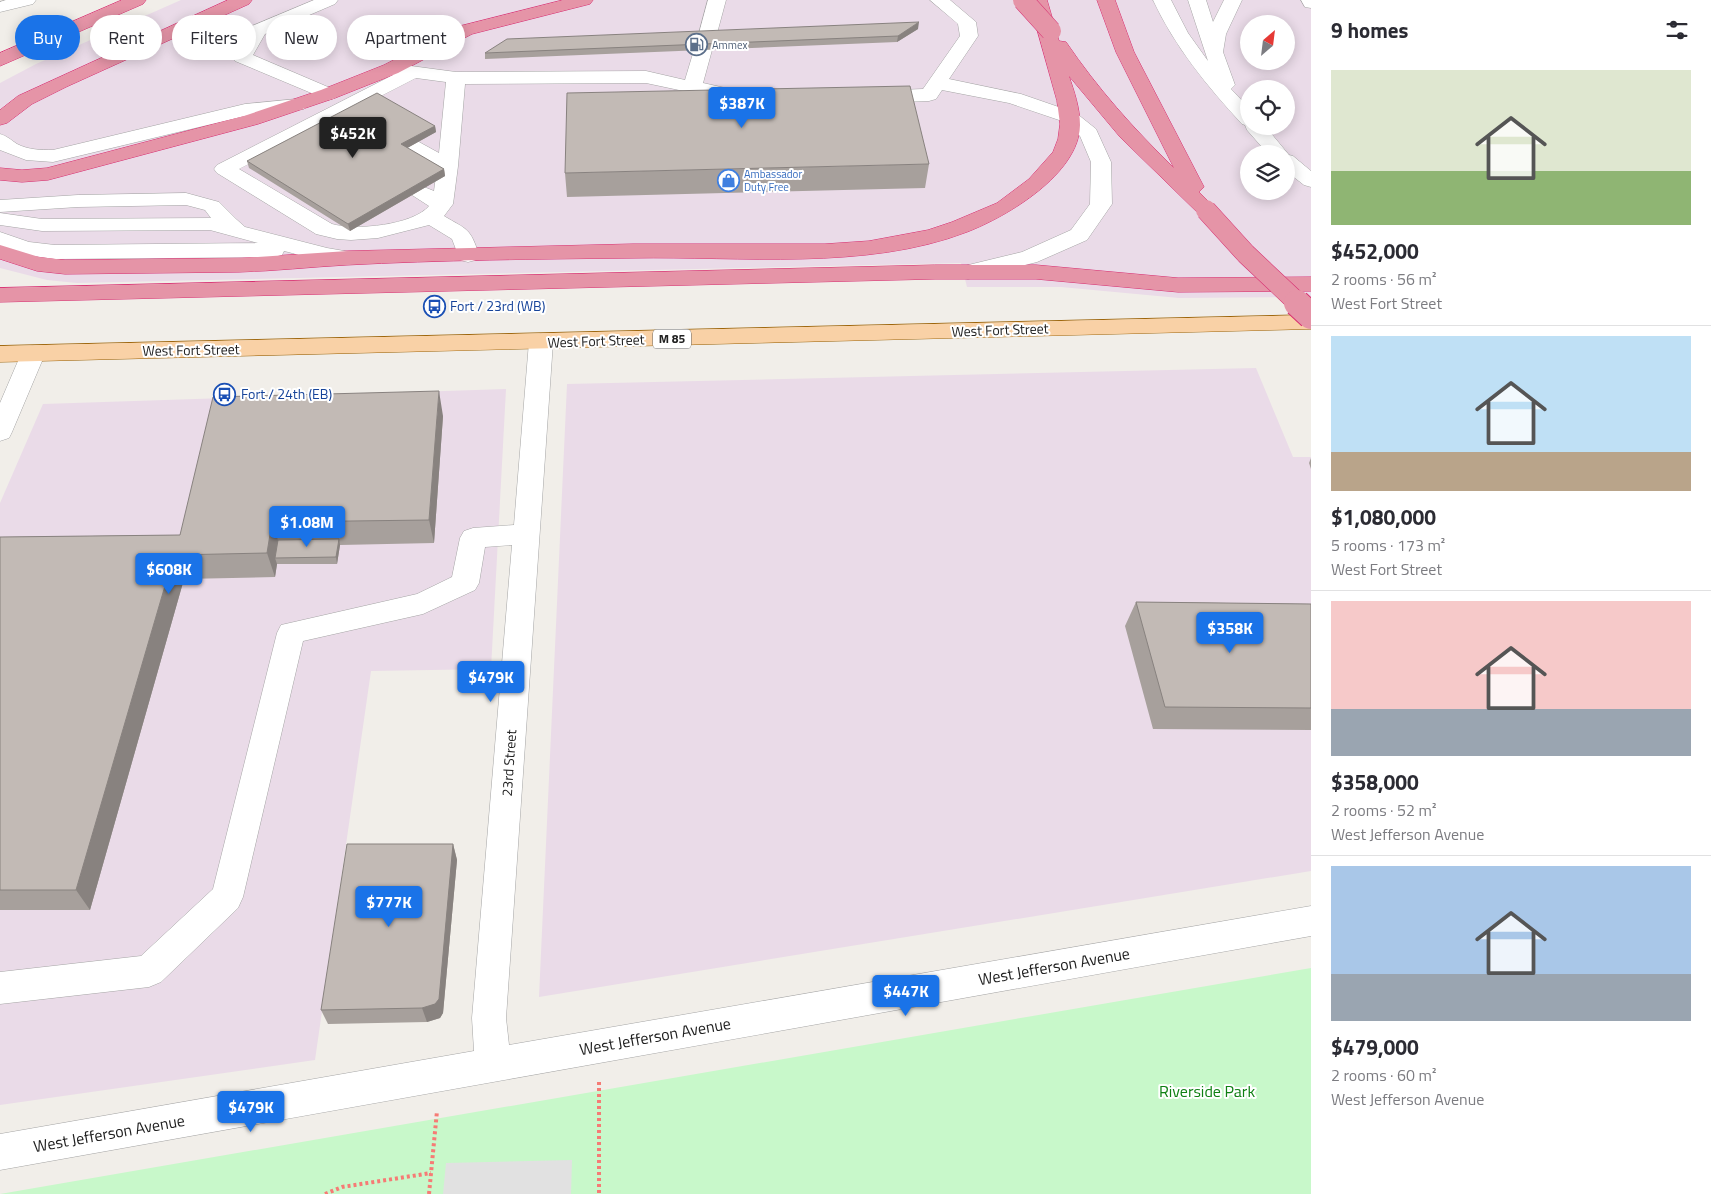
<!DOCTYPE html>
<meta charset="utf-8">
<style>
body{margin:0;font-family:"Titillium Web",sans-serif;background:#f7f7f7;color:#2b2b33;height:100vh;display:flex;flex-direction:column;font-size:19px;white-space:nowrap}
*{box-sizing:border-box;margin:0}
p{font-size:16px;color:#7c7c81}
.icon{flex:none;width:28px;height:28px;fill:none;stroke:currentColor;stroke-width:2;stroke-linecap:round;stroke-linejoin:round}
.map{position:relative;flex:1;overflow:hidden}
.side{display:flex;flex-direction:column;background:#fff;width:400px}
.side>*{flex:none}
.guide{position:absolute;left:15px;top:15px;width:475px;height:45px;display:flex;gap:10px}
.needle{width:32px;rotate:28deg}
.controls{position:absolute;left:1240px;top:15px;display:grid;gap:10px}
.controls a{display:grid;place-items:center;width:55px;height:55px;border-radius:50%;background:#fff;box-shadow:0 2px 12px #0003;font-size:25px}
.price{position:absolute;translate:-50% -42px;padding:0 11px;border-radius:5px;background:#1a73e8;color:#fff;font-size:16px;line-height:32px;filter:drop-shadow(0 1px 2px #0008)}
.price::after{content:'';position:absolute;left:50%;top:30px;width:15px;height:11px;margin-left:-8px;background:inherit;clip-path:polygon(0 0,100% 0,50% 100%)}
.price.active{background:#222;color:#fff}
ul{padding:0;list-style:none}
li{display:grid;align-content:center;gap:10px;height:265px;padding:0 20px}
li+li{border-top:1px solid #e1e1e2}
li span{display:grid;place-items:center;height:155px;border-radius:0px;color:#555}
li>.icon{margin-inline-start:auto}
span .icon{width:90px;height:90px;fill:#fffc;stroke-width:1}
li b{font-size:21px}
h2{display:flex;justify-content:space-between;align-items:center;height:60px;padding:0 20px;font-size:21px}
.pill{padding:0 18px;border-radius:22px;background:#fff;box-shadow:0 2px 12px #0003;font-size:18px;line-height:45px}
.pill.active{background:#1a73e8;color:#fff}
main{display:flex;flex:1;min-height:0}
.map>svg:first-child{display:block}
.industrial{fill:#eadbe8;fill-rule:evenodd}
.park{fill:#c8f8ca}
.parking{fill:#e1e1e1}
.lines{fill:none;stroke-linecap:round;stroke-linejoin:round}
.minor-casing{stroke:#a5a5a5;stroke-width:1}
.major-casing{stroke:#9a6105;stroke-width:1}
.highway-casing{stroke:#d72e71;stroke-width:1}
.path{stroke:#f67b75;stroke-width:4;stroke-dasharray:3 3;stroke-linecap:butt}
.minor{fill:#fff;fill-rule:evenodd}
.major{fill:#f9d1a6;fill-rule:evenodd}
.highway{fill:#e594a7;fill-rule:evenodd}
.highway-bridge-far1-casing{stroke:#d72e71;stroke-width:21;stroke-linecap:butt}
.highway-bridge-casing{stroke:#d72e71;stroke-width:28;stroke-linecap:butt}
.highway-bridge-far1{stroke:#e594a7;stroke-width:20}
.highway-bridge{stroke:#e594a7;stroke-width:26}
.wall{fill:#a7a09c}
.shaded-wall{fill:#88827f}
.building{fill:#c2bab5;stroke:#88827f}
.labels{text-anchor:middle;stroke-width:4;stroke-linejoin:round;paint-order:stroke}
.far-service-label{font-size:11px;fill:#4e5e75;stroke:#fff;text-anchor:start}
.far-shop-label{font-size:11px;fill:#366cbe;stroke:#fff;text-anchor:start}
.shield{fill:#fff;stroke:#646464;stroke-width:1}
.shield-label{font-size:12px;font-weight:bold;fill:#212121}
.transit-label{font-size:14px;fill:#164399;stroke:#fff;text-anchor:start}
.street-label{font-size:14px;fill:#212121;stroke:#fff}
.near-street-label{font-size:16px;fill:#212121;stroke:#fff}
.near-park-label{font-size:16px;fill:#0f8013;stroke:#fff}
</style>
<main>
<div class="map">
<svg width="1311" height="1194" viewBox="0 0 1311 1194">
<rect width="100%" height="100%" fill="#f1eee9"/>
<path class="industrial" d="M181,0H1311V297L1179,298L1061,287H967L961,263L77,283L47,280L0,268V83L36,64ZM1249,24H1286V61H1249ZM1249,89H1286V126H1249ZM1249,154H1286V191H1249Z
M1256,368L1293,457H1311V871L539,997L567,384Z
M506,389L491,669L371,671L315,1060L0,1105V503L43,404Z"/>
<path class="park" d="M1311,968V1194H0Z"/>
<path class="parking" d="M572,1160L571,1194H443L446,1163Z"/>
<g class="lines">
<defs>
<path id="minor" d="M6,0H36L33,4L0,12V2Z
M314,0H338L335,4L265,34L253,55L335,90L338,94L335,98L328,100L235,61L233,57L252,26Z
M708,0H726L716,37L713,41L707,42L701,41L698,37Z
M930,0H950L976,22L978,36L949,79L1021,94L1076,113L1096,129L1111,162L1112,204L1087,240L1037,262L968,279L960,277L957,272L960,267L1022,252L1071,230L1090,204L1091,162L1080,136L1062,121L1009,103L942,90L936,99L929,101L875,103L868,101L865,97L868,93L875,91L923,89L960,36L958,24Z
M1153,0H1171L1188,33L1208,61L1188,0H1206L1213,22L1224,0H1242L1226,34L1223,52L1235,85L1231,89L1249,108V126H1265L1289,155L1293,156L1311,171V187L1304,185L1286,171V154H1268L1247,130L1245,125L1242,124C1207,86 1175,47 1153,0Z
M1301,0H1311V8L1305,7Z
M703,44L710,46L712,50L703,83L752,94L755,98L752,102L745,104L646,83L465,84L458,166L453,204L444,216C467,230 470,227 479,255L476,260L468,262L460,260L452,239L429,225L378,238L351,240L337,239L316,234L217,173L214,169L217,165L393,75L389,74L387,70L389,66L396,64L456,72L646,71L685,80L694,50L696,46ZM416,78L446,82L439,153L419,142L412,140L405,142L402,146L405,150L437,168L434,191L419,185L412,187L409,191L412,195L429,206C413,225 356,231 332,224L239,169Z
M297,99L304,101L307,105L304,109L245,116L53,162L26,160L0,150V134C7,136 11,140 17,144C29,150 40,150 53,150L245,104Z
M186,193L219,202L236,219L245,227L327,248L356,253L359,258L356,263C333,269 306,256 284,251L282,255L274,257L55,259L26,255L0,246V232L29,242L55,245L258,243L210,230L42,231L0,225V213L42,219L211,218L205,210L186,205L78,207L0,212V200L78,195Z
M541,334L549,337L553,342L506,1018L509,1045L1311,906V936L0,1170V1134L474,1051L472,1018L512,545L485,547L479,583L475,590L423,614L303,641L243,897L238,908L161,982L149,987L0,1004V972L141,956L213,889L277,633L281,625L417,594L452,577L460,538L464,531L473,528L514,525L529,342L533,337Z
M33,346L41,348L45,354L12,432L9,438L0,441V403L21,354L25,348Z"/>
<path id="major" d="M1311,315V329L0,362V346Z"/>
<path id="highway" d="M122,0H146L143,4L0,66V53Z
M228,0H252L249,4L66,87L32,104L7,123L0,125V110L18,96Z
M563,0H593L590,4L472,34L398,73L335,98L258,124L48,180L22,182L0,180V168L22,170L47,168L244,116L321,90L384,65L460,26Z
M1029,0H1047L1059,41L1066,42C1098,89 1133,128 1174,168L1116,52L1097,0H1115L1134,52L1204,187L1199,192L1217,210L1213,214L1206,216L1199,214L1120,137L1069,76C1074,91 1080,108 1080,125C1079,174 1008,216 967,232C866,271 740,256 633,258C537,259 441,260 346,265C310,267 275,271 239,272C181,273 123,273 65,274L37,271L0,259V245L39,257L65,260L242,258L348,251L633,244H825L869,241L928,230L952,222L997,203L1029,179L1053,152L1058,139L1060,124L1057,101Z
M935,265H1036L1178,278L1311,277V291L1178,292L1036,279H935L0,302V288Z"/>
</defs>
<use href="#minor" class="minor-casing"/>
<use href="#major" class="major-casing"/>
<use href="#highway" class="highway-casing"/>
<path class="path" d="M599,1082V1194
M325,1194L342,1187L431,1173
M429,1194L437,1111"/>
<use href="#minor" class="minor"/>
<use href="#major" class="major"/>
<use href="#highway" class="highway"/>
<defs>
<path id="highway-bridge-far1" d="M1023,0L1051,31
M1206,210L1246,254L1299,304"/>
<path id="highway-bridge" d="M1297,303L1311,316"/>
</defs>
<use href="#highway-bridge-far1" class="highway-bridge-far1-casing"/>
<use href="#highway-bridge" class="highway-bridge-casing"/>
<use href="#highway-bridge-far1" class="highway-bridge-far1"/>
<use href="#highway-bridge" class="highway-bridge"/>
</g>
<path class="wall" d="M918,29L897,42L485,59V53Z
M435,126L436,132L407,148L444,169L445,176L350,231L249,168L247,161Z
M929,164L925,188L567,197L565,173Z
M443,416L434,543L340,545L337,564H277L275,577L184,579L90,910H0V537L180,535Z
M1311,458V469L1309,463Z
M1136,602L1311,604V730L1153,729L1125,626Z
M453,844L457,860L443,1013L440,1018L427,1022L328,1024L321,1010Z"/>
<path class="shaded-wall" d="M919,22L918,29L897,42L898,36Z
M435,126L436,132L402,151L401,144Z
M444,169L445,176L350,231L348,224Z
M439,391L443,416L434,543L429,520Z
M272,522L280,546L275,558L277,564L275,577L267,553Z
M339,539L340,545L337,564L336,557Z
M174,555L184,579L90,910L76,890Z
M453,844L457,860L443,1013L440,1018L427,1022L422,1008Z"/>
<path class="building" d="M919,22L898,36L485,53L507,39Z
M910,86L929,164L565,173L567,93Z
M377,93L435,126L401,144L444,169L348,224L247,161Z
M439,391L429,520L272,522L267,553L174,555L76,890H0V537L180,535L213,397Z
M339,539L336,557L275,558L278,540Z
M1136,602L1311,604V708L1165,707Z
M347,844H453L439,999L435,1004L422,1008L321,1010Z"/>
<defs>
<symbol id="fuel-ring" viewBox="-11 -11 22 22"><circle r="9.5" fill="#fff" stroke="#5c6f8a" stroke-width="1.5"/><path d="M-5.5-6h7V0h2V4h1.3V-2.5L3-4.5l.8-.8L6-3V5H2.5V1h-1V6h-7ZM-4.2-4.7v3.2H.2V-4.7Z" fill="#5c6f8a"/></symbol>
<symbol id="shop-ring" viewBox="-11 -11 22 22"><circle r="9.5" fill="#fff" stroke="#3f7fe0" stroke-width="1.5"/><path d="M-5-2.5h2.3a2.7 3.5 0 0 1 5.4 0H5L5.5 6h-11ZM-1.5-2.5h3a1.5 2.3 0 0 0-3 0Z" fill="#3f7fe0"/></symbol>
<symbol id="bus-ring" viewBox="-11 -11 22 22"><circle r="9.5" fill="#fff" stroke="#1a4fb4" stroke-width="1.5"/><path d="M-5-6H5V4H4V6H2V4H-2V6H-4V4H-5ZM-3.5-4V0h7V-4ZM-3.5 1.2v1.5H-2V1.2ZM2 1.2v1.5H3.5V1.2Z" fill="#1a4fb4"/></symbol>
</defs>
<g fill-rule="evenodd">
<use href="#fuel-ring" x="684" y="32" width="25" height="25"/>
<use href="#shop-ring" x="716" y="168" width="25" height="25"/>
<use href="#bus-ring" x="422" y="294" width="25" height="25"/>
<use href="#bus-ring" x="212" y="382" width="25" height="25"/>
</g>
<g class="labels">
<g class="far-service-label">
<text x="712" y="49">Ammex</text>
</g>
<g class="far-shop-label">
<text x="744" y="178">Ambassador<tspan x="744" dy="13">Duty Free</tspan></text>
</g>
<rect class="shield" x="653" y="329.5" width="38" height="19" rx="4"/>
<g class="shield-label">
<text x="672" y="343">M 85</text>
</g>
<g class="transit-label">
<text x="450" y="311">Fort / 23rd (WB)</text>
<text x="241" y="399">Fort / 24th (EB)</text>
</g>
<g class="street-label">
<text transform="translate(1000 330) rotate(-2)" y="5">West Fort Street</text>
<text transform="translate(596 341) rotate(-2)" y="5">West Fort Street</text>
<text transform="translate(191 350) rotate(-1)" y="5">West Fort Street</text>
<text transform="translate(509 763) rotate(-86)" y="5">23rd Street</text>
</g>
<g class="near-street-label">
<text transform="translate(1054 966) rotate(-10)" y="6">West Jefferson Avenue</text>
<text transform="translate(655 1036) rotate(-10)" y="6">West Jefferson Avenue</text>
<text transform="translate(109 1133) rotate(-10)" y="6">West Jefferson Avenue</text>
</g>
<g class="near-park-label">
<text x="1207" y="1097">Riverside Park</text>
</g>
</g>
</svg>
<div class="controls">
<a><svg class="needle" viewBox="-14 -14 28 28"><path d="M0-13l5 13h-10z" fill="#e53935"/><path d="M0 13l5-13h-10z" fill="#7c7c81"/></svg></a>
<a><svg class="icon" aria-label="locate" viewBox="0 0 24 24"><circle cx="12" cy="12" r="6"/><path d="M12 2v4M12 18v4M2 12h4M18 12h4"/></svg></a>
<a><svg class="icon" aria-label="layers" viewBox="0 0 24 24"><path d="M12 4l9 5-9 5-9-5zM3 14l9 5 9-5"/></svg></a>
</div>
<b class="price" style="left:742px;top:129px">$387K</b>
<b class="price active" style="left:353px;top:159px">$452K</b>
<b class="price" style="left:307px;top:548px">$1.08M</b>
<b class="price" style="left:169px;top:595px">$608K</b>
<b class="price" style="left:1230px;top:654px">$358K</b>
<b class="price" style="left:491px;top:703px">$479K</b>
<b class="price" style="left:389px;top:928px">$777K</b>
<b class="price" style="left:906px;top:1017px">$447K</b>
<b class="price" style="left:251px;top:1133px">$479K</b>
<div class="guide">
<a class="pill active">Buy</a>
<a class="pill">Rent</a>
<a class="pill">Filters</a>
<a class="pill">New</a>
<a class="pill">Apartment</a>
</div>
</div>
<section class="side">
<h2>9 homes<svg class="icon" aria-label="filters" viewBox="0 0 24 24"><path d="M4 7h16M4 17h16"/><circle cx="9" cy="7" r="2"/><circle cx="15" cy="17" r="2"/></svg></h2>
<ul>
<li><span style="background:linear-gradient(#dfe7d0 65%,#8fb573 0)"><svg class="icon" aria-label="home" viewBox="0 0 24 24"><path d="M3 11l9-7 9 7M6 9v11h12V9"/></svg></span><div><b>$452,000</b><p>2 rooms · 56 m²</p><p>West Fort Street</p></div></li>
<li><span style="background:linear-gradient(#bfe0f5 75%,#b9a48a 0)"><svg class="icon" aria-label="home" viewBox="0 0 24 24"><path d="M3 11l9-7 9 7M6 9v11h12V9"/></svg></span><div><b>$1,080,000</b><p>5 rooms · 173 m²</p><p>West Fort Street</p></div></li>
<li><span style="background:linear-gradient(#f6c9c9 70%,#9aa5b1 0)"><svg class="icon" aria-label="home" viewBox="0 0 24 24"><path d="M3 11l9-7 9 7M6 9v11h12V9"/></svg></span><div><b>$358,000</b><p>2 rooms · 52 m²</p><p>West Jefferson Avenue</p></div></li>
<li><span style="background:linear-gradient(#a9c7e8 70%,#9aa5b1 0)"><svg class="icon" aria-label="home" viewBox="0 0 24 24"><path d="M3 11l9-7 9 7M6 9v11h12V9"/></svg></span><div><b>$479,000</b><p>2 rooms · 60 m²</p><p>West Jefferson Avenue</p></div></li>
</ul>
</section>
</main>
